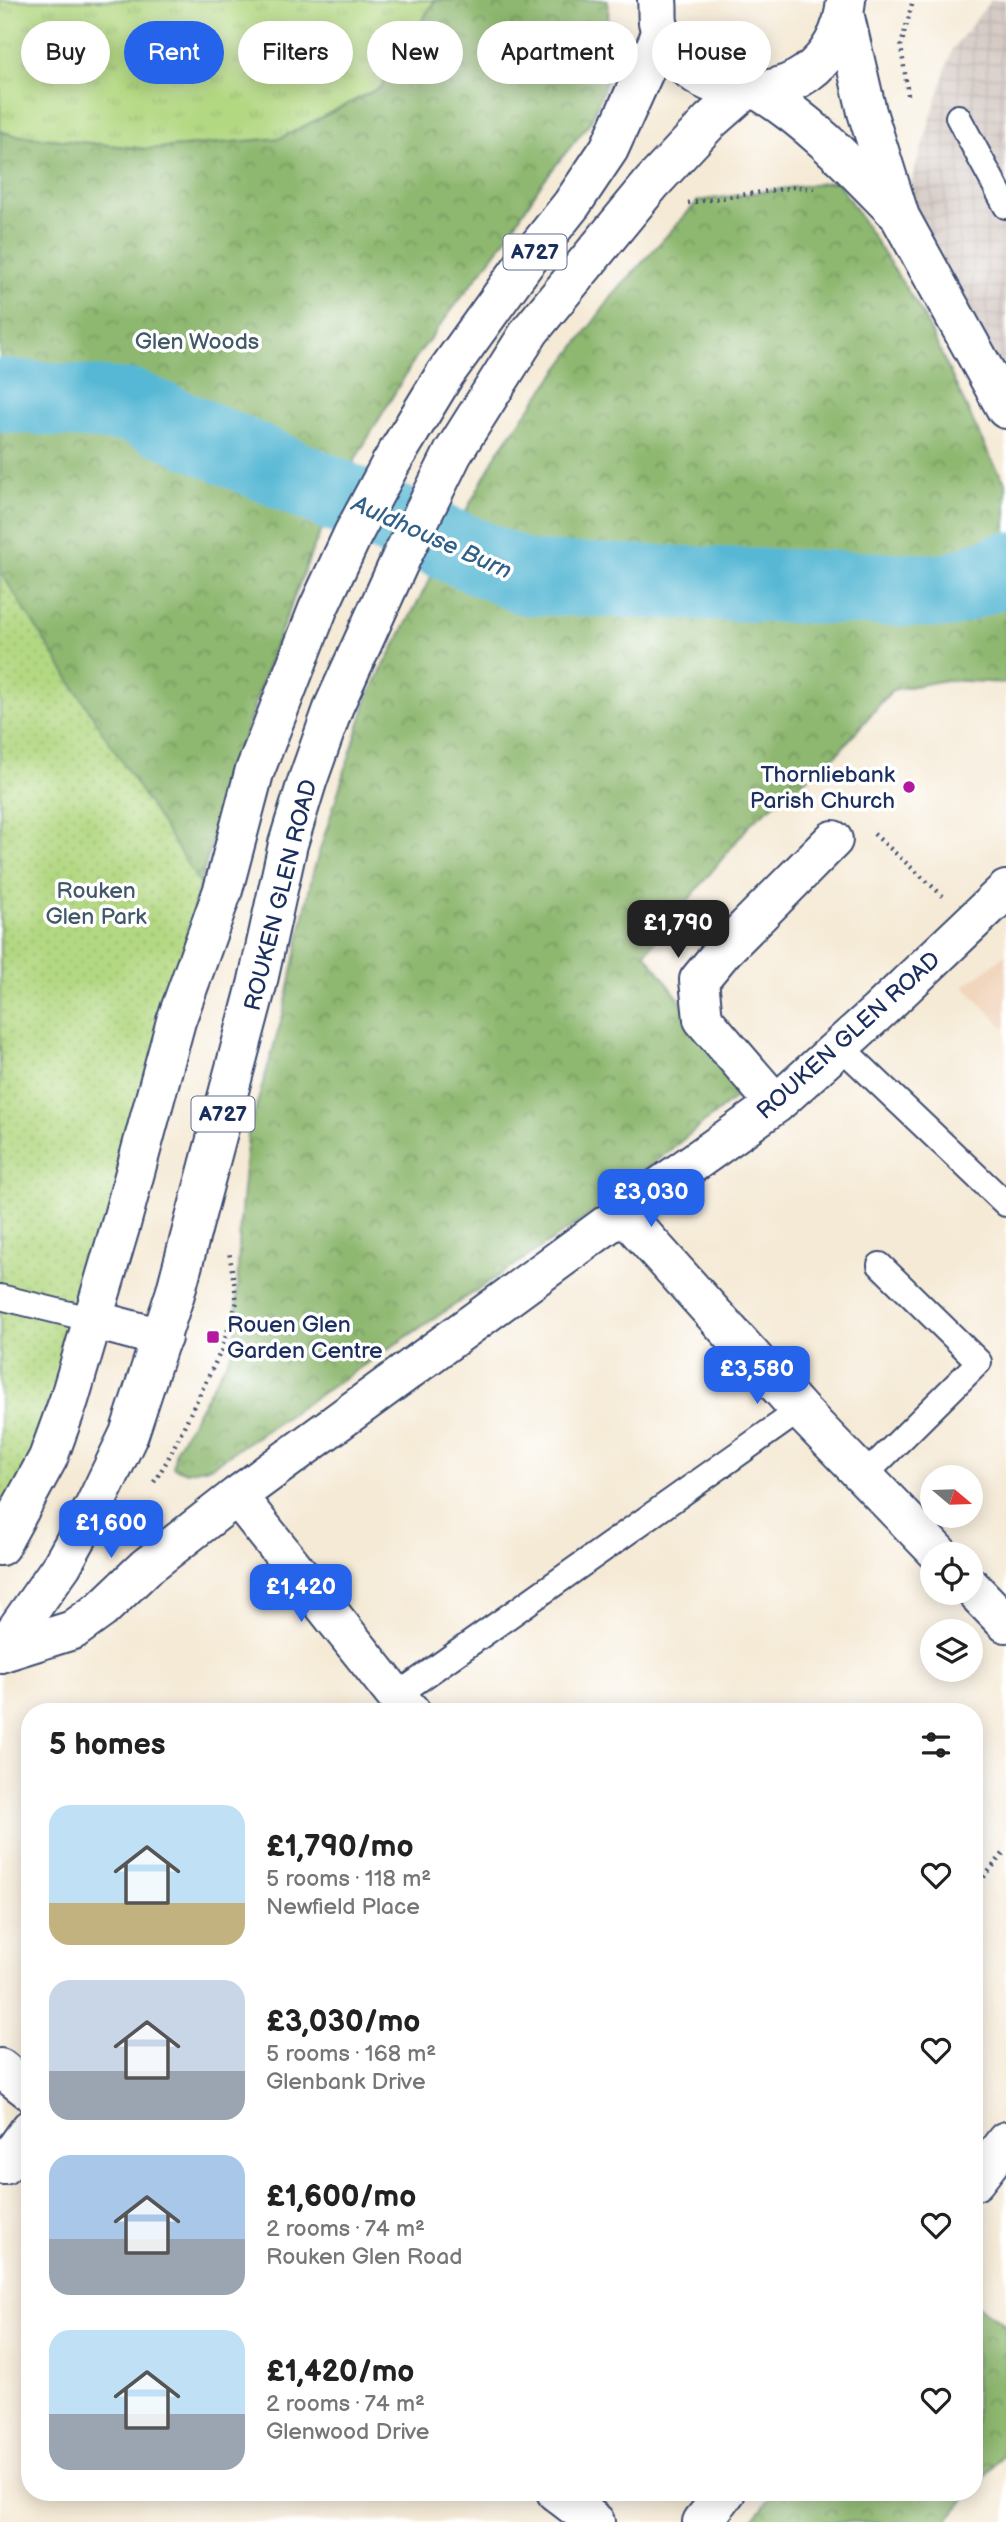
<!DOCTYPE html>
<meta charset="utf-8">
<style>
body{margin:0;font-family:"Balsamiq Sans",sans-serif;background:#f6f6f6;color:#222;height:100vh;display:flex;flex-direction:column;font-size:26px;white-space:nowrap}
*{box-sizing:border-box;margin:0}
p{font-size:23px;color:#767676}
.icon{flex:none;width:38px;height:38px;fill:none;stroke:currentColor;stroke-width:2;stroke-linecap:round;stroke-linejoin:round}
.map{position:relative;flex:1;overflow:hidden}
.panel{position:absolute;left:21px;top:1703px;width:962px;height:798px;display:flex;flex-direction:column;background:#fff;border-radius:28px;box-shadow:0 4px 18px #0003}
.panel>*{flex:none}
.top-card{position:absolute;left:21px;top:21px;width:964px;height:63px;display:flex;gap:14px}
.needle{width:46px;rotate:109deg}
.fabs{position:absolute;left:920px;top:1465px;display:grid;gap:14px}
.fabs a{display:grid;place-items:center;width:63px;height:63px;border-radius:50%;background:#fff;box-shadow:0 4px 18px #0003;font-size:35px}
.price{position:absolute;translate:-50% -60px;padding:0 16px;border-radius:14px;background:#2563eb;color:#fff;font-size:23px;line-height:46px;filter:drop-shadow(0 2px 4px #0008)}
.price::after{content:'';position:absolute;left:50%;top:42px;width:21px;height:16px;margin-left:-10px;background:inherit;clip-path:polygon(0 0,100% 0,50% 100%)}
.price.current{background:#222;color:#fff}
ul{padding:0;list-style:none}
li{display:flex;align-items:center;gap:21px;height:175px;padding:0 28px}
li span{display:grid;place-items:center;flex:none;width:196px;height:140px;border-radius:21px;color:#555}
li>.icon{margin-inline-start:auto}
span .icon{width:84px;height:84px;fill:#fffc;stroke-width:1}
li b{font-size:30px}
h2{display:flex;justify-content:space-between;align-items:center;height:84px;padding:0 28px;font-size:30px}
.chip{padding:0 24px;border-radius:32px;background:#fff;box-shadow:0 4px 18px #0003;font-size:24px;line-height:63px}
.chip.current{background:#2563eb;color:#fff}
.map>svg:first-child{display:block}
.built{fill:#f1d5bd}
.industrial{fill:url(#industrial-grid)}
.grass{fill:url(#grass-tufts);stroke:#678470;stroke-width:2}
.forest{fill:url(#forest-crowns);stroke:#547467;stroke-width:2}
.park{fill:url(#park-dots);stroke:#678470;stroke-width:2}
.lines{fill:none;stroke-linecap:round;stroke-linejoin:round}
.river{stroke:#56b8d4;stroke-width:74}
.lane-casing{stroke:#3c4b70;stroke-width:28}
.street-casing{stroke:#3c4b70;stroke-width:42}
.secondary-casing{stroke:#3c4b70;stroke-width:42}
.primary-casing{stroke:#3c4b70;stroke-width:42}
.path{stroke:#3c4b70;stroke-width:4.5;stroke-dasharray:2 5;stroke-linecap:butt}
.lane{stroke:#fff;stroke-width:24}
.street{stroke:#fff;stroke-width:38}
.secondary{stroke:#fff;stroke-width:38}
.primary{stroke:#fff;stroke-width:38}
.poi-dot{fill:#b5179e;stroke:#fff;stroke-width:2.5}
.labels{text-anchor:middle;stroke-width:7;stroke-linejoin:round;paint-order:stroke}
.shield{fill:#fff;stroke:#5f6d8e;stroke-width:2}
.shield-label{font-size:21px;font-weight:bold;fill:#1b2f5e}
.park-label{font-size:23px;fill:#415967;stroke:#fff}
.poi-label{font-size:23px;fill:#1b2f5e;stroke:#fff;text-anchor:end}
.street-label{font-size:23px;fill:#1b2f5e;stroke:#fff}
.water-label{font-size:24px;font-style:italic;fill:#305f87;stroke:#fff}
</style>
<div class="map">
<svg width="1006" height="2522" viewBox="0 0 1006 2522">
<defs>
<pattern id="industrial-grid" width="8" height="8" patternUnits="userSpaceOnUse" patternTransform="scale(1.75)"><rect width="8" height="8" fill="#cec1ba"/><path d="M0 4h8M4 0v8" fill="none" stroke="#b0a6a2"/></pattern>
<pattern id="grass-tufts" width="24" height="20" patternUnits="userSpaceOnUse" patternTransform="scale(1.75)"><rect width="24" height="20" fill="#b3d882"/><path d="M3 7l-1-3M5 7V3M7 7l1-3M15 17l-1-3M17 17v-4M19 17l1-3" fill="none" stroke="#99ba73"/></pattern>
<pattern id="forest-crowns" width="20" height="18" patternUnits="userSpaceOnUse" patternTransform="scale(1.75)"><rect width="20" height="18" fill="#8eb870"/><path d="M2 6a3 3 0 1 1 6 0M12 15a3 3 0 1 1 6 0" fill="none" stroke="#73965f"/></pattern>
<pattern id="park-dots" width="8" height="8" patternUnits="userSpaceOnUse" patternTransform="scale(1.75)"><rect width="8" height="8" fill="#b3d882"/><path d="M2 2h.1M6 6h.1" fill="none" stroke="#99ba73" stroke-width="1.8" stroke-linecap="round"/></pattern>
</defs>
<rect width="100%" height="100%" fill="#fff"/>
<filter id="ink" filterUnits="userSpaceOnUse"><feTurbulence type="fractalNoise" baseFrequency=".0143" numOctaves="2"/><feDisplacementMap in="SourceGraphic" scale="14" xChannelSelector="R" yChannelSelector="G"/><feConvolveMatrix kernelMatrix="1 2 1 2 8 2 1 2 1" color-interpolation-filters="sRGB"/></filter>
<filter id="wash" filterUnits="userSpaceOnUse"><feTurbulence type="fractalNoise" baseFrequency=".00686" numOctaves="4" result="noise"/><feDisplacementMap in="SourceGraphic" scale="28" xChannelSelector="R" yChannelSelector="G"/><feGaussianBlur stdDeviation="1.57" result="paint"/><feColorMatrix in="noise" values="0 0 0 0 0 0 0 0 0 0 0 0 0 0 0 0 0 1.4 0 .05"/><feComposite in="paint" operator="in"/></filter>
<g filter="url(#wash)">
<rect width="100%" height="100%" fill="#f5ead6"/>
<path class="built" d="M1006,955V1030L964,986Z"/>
<path class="industrial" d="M991,0H1006V410L900,217L952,50Z"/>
<path class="grass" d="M0,0H585L505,240L416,357L357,456L313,548L269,662L231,776L200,884L0,571Z"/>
<path class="forest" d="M435,0H608L609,74L591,121L541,184L505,240L416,357L357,456L313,548L269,662L231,776L200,884L176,1021L0,1297V131L14,135L146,149L281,138L381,87Z
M837,181L922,313L988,453L1006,484V683L946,680L892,690L837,754L752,822L645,953L746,1089L581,1221L212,1466L187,1472L173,1467L176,1449L235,1347L240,1222L248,1135L284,1011L313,872L369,694L497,453L614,294L698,201Z
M975,2304L1006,2325V2451L975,2488Z
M775,2492H971L946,2522H751Z"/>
<path class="park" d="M0,571L200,884L69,1400L0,1546Z"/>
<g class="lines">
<path class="river" d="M0,395L131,406L526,578L948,591L1006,569"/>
</g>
</g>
<g filter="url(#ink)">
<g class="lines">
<defs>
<path id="lane" d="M958,117L1006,206
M840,1046L1006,1204
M0,1297L94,1320
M864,1476L979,1362L880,1265
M396,1696L800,1410"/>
<path id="street" d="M776,1104L703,1019L699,980L723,951L833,840
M623,1213L800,1410L939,1554
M237,1496L396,1696L411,1712
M971,1587L1006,1623
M0,1653L73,1630L102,1609L146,1567L237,1496L623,1213L776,1104L879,1011L1006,890
M0,2068L30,2091
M4,2165L30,2129
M975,2181L1006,2141
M556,2492L595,2522
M702,2522L726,2492"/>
<path id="secondary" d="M845,17L867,112L900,217L1006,409
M761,92C813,124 852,167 894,210"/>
<path id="primary" d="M657,0C658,7 657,15 658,22C660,34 669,45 676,55C688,71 705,82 724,87C786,103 841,64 846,0
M94,1320L162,1338
M0,1546L48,1458L69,1400L121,1224L176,1021L223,890L254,773L318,609L353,534L391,463L445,374L525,263L572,204L609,149L662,32
M0,1653L62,1565L93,1509L129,1434L175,1294L257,985L288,844L307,782L334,706L402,556L453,453L530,331L652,183L710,121L743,92"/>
</defs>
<use href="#lane" class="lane-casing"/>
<use href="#street" class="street-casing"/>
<use href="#secondary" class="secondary-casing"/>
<use href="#primary" class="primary-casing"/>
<path class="path" d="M908,95L901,46L913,0
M688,203L796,187L814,189
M874,834L943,896
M154,1482L167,1461L221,1351L237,1302L229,1251
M975,1888L1006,1850"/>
<use href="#lane" class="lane"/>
<use href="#street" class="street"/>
<use href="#secondary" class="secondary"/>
<use href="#primary" class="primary"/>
</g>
</g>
<g class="poi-dot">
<circle cx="909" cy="787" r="7"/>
<rect x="206" y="1330" width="14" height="14" rx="3.5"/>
</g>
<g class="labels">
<g class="shield">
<rect x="503.5" y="234.5" width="63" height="35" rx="5"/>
<rect x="191.5" y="1096.5" width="63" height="35" rx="5"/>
</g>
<g class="shield-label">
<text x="535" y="259">A727</text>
<text x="223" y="1121">A727</text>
</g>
<g class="park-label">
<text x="197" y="349">Glen Woods</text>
<text x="96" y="898">Rouken<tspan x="96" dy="26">Glen Park</tspan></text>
</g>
<g class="poi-label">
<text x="895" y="782">Thornliebank<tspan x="895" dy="26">Parish Church</tspan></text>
<text x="227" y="1332" text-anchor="start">Rouen Glen<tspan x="227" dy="26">Garden Centre</tspan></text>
</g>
<g class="street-label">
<text transform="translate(280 895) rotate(-76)" y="8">ROUKEN GLEN ROAD</text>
<text transform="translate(848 1035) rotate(-42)" y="8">ROUKEN GLEN ROAD</text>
</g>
<g class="water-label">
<text transform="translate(432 537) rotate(24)" y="8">Auldhouse Burn</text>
</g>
</g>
</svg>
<div class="fabs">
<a><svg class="needle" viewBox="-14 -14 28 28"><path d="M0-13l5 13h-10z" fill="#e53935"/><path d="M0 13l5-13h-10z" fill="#767676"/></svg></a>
<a><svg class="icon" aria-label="locate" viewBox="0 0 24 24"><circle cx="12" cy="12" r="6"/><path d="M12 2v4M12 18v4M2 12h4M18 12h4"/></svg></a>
<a><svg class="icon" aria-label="layers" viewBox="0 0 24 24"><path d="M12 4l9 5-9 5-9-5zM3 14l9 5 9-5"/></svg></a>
</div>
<b class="price current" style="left:678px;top:960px">£1,790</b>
<b class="price" style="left:651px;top:1229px">£3,030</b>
<b class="price" style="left:757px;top:1406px">£3,580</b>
<b class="price" style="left:111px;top:1560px">£1,600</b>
<b class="price" style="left:301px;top:1624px">£1,420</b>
<div class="top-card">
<a class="chip">Buy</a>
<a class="chip current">Rent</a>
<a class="chip">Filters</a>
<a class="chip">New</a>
<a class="chip">Apartment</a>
<a class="chip">House</a>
</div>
<section class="panel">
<h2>5 homes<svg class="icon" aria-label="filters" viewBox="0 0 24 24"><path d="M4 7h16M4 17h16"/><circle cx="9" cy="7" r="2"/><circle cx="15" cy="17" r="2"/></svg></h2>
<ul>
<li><span style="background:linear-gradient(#bfe0f5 70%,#c2b280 0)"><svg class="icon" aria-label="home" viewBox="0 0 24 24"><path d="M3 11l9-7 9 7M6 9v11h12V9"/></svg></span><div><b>£1,790/mo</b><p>5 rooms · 118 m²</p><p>Newfield Place</p></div><svg class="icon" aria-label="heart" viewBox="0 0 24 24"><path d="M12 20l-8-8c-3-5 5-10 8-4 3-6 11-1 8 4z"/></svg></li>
<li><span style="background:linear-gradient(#c9d6e8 65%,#9aa5b1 0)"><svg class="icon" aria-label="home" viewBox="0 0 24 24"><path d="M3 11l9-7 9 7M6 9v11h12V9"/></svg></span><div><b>£3,030/mo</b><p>5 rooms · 168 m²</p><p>Glenbank Drive</p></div><svg class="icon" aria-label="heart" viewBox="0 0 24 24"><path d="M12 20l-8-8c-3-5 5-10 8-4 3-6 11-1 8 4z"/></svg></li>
<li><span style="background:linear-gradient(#a9c7e8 60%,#9aa5b1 0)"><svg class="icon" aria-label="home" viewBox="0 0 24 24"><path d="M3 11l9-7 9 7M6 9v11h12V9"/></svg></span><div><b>£1,600/mo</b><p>2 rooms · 74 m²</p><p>Rouken Glen Road</p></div><svg class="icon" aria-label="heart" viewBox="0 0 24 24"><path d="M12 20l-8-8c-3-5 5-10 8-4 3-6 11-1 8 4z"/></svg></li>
<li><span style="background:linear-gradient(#bfe0f5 60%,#9aa5b1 0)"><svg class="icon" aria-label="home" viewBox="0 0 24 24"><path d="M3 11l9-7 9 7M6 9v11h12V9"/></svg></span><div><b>£1,420/mo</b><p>2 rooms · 74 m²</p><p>Glenwood Drive</p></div><svg class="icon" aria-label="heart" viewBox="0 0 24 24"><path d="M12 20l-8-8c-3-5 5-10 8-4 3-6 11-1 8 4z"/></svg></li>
</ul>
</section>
</div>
